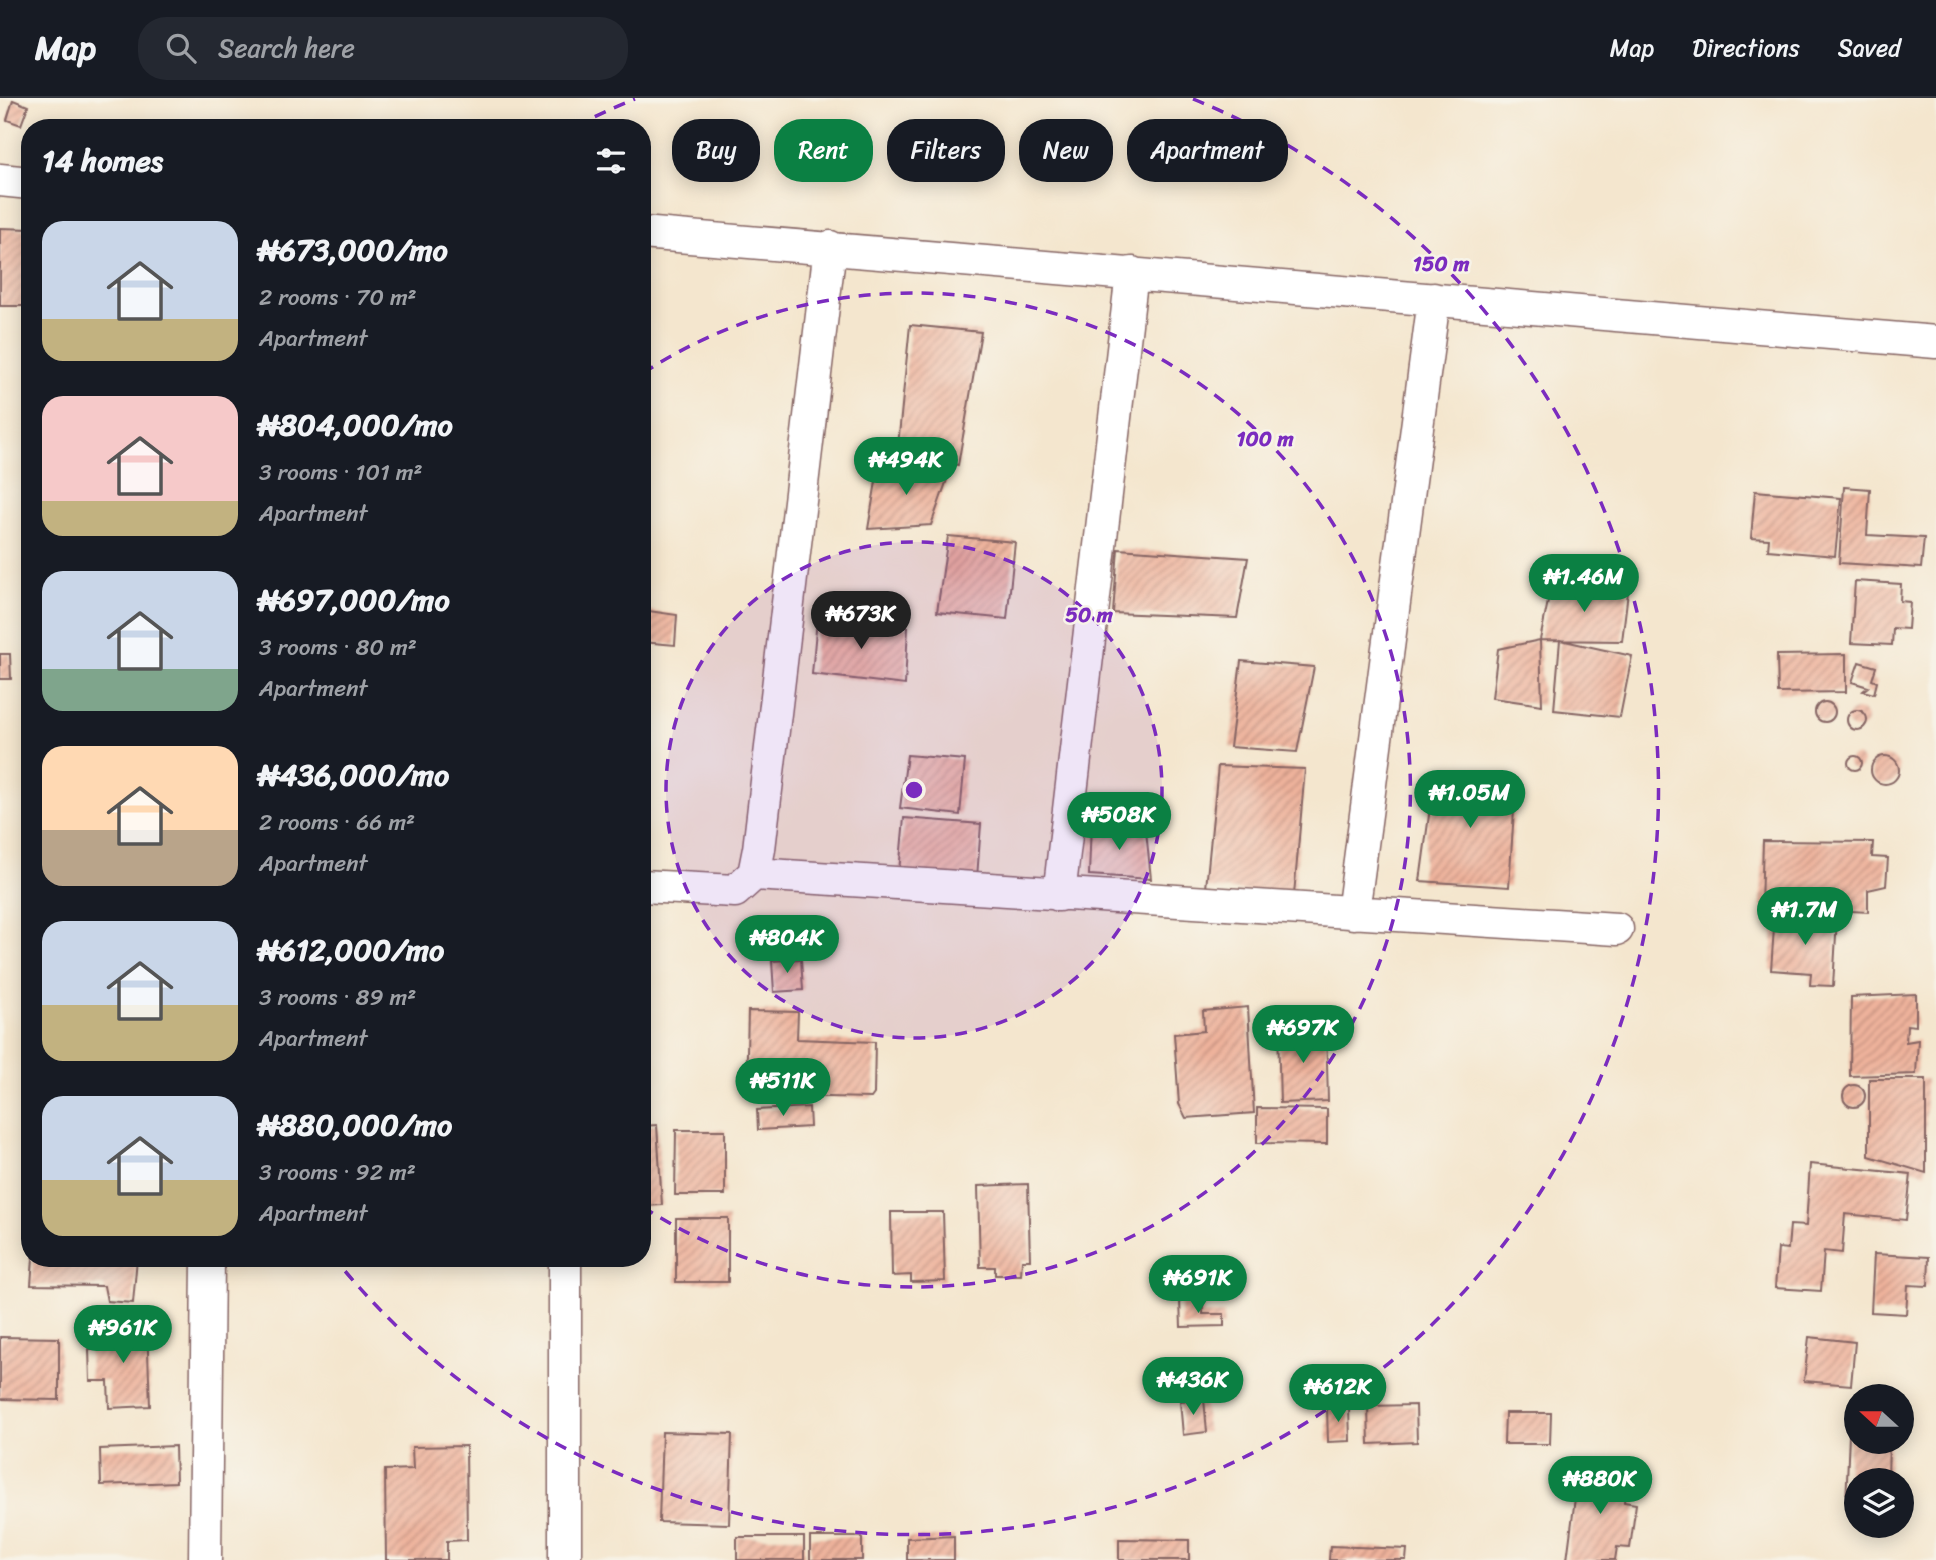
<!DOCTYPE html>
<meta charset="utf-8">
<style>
body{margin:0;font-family:Sriracha,sans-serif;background:#242831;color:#f1f3f6;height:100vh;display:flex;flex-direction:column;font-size:26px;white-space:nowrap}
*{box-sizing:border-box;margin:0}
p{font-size:23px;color:#9ea1a6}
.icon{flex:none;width:38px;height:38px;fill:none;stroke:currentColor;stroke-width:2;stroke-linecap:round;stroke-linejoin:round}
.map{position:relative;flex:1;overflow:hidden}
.side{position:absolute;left:21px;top:21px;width:630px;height:1148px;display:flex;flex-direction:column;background:#171b24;border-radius:28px;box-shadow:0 4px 18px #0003}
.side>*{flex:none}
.hud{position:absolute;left:672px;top:21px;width:665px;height:63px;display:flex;gap:14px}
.needle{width:46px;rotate:291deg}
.fabs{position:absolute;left:1844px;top:1286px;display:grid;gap:14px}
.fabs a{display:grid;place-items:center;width:70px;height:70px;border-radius:50%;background:#171b24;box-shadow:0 4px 18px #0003;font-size:35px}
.price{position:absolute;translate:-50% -60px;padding:0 16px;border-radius:24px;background:#0b8043;color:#fff;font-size:23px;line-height:46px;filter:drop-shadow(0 2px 4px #0008)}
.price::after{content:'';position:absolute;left:50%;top:42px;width:21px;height:16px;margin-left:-10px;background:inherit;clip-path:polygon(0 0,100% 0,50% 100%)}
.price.selected{background:#222;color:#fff}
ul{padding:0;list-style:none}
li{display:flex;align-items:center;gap:21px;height:175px;padding:0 21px}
li span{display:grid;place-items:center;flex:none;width:196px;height:140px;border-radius:21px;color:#555}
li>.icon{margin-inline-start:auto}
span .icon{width:84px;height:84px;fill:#fffc;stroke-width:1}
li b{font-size:30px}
h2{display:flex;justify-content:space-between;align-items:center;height:84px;padding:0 21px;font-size:30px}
.chip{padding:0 24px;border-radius:28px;background:#171b24;box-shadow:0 4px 18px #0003;font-size:24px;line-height:63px}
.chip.selected{background:#0b8043;color:#fff}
header{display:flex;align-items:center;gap:42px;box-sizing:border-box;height:98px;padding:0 35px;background:#171b24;border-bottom:2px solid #363941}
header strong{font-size:33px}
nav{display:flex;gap:38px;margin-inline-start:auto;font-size:24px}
.search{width:490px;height:63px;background:#242831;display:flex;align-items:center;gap:18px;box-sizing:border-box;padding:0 24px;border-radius:28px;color:#9ea1a6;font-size:26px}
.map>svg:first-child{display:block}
.building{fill:url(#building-hatch)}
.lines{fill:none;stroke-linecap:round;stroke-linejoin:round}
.street-casing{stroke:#866564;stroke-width:35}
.street{stroke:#fff;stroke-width:32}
.ring{fill:none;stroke:#7b2cbf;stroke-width:3.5;stroke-dasharray:12 9}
.centre{fill:#7b2cbf;stroke:#f7f3e8;stroke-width:3.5}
.ring-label{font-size:21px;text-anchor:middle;font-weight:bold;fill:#7b2cbf;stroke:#f7f3e8;stroke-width:5;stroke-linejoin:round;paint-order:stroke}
</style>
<header>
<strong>Map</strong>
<div class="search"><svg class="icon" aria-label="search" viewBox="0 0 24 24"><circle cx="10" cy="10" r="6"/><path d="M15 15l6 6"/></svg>Search here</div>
<nav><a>Map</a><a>Directions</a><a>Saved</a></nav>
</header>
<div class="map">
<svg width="1936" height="1462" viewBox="0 0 1936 1462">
<defs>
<pattern id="building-hatch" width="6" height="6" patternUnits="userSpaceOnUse" patternTransform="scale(1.75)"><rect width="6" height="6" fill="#eeb29b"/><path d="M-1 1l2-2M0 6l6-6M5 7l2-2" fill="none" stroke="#c3907f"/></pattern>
</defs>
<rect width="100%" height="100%" fill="#f7f3e8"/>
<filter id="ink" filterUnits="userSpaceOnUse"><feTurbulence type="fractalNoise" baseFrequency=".0143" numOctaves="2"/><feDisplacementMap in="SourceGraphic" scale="14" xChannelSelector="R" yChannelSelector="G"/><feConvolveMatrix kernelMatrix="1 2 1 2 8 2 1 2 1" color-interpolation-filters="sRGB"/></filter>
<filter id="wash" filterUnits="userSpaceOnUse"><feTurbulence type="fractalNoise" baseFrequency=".00686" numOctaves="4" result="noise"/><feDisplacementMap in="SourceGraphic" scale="28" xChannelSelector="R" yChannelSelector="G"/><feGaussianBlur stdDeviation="1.57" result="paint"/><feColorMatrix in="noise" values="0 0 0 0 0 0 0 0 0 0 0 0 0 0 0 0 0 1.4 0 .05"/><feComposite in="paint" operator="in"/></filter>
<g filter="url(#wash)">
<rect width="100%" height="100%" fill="#f4e6ce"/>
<g id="blocks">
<path class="building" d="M13,2L28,8L21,27L7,22Z
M0,130L30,131V208H0Z
M910,227L981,234L958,367L897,358Z
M879,366L949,376L931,427L868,431Z
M1844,389L1870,391L1867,437L1924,440L1921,470L1839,465Z
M1755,393L1841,400L1835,458L1768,452L1769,441L1751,440Z
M948,438L1015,444L1007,521L937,514Z
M1118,451L1248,460L1237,520L1113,515Z
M1855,483L1901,486L1900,503L1910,504L1908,531L1893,530L1892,547L1851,545Z
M1552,484L1628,494L1622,543L1540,542Z
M642,512L677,517L675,547L642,544Z
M817,521L908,529L905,587L812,576Z
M1540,542L1542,607L1492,600L1498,551Z
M1560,542L1632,558L1620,619L1554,612Z
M0,556H10L11,581H0Z
M1846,556V594L1778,595L1777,557Z
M1241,563L1314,569L1297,654L1230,649Z
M1859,564L1876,569L1872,582L1877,584L1874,596L1863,593L1868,589L1852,584Z
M1815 614a10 10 0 1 1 20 0a10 10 0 1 1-20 0Z
M1847 622a10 10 0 1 1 20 0a10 10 0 1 1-20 0Z
M907,657L965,662L960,717L900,710Z
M1871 672a14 14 0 1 1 28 0a14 14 0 1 1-28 0Z
M1848 665a7 7 0 1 1 14 0a7 7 0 1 1-14 0Z
M1218,668L1305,671L1294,797L1206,790Z
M1435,673L1516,681L1509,789L1420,783Z
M904,720L981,726L977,780L899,774Z
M1091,725L1146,733L1151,781L1089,777Z
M1763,743L1873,744L1872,759L1888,760L1886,788L1868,792V814L1761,808Z
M1775,816L1837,820L1833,888L1810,887L1811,875L1771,872Z
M801,861L803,892L774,894L772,863Z
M1916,896V928L1907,927L1906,944L1918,942L1916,976L1850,978L1851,899Z
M1248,909L1254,1015L1186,1020L1179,1006L1174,936L1204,933L1203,913Z
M748,913L798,914L797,941L875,944L874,996L871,1000L746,997Z
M1326,928L1328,1003L1280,1005L1278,930Z
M1869,981H1926V1075L1869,1058Z
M1843 998a11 11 0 1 1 22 0a11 11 0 1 1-22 0Z
M809,1009L810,1029L758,1032L757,1012Z
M1257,1010L1327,1011V1046L1257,1045Z
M657,1027L662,1107L642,1108V1028Z
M676,1032H725V1097H675Z
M1810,1066L1911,1076L1906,1122L1845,1116L1842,1155L1824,1153L1821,1193L1775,1190L1778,1150L1788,1151L1790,1127L1806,1128Z
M1028,1086L1030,1162H1022L1021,1177H995V1169H980L978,1088Z
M891,1114H943L945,1183L911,1184V1177L892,1178Z
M676,1120H728V1184H676Z
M1874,1156L1929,1159L1928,1188L1908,1187L1906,1216L1871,1214Z
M33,1160H137L133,1205L107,1203L104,1188L31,1187Z
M1203,1201V1216H1224V1228L1181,1229L1180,1202Z
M147,1228L150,1308L109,1310L108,1283H90L89,1251H98V1229Z
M0,1239L59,1240V1302L0,1301Z
M1809,1239L1855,1244L1851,1287L1804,1283Z
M1204,1301L1207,1334L1183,1337L1180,1303Z
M1416,1307L1417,1344L1369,1346L1368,1308Z
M1349,1309L1350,1343L1328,1344L1327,1310Z
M1505,1315H1551L1550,1346H1504Z
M662,1334L732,1336L729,1426L659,1424Z
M1849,1337L1857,1338V1344H1889L1888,1382H1857V1405H1846Z
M175,1348L176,1384L101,1387L100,1351Z
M466,1348L467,1442L447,1443V1462H386L385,1372L413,1371L412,1349Z
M1579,1369L1627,1376L1624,1404L1636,1406L1630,1450L1617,1449L1615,1462H1567Z
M954,1438V1462H907V1440Z
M737,1439H804V1462H737Z
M810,1439H862V1462H810Z
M1119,1441L1189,1442V1462H1119Z
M1330,1448L1407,1451L1406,1462H1329Z"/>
</g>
</g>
<g filter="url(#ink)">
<use href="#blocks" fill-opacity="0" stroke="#866564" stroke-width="2"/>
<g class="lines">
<defs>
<path id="street" d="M0,82L30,85
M642,135L1936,244
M754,776L1617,831
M642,788L735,793L754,776L759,751L830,149
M1059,797L1132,175
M1353,815L1434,201
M205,1462L208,1160
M565,1462V1160"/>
</defs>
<use href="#street" class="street-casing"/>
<use href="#street" class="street"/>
</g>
</g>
<circle cx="914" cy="692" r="248" fill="#7b2cbf" fill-opacity=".12"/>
<g class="ring">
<circle cx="914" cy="692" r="248"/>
<path d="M643 275A497 497 0 1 1 643 1109"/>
<path d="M576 28A745 745 0 0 1 635 1M1193 1A745 745 0 1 1 335 1161"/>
</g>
<circle cx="914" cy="692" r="10" class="centre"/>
<g class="ring-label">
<text x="1441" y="173">150 m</text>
<text x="1265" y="348">100 m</text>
<text x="1089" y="524">50 m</text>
</g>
</svg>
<div class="fabs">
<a><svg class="needle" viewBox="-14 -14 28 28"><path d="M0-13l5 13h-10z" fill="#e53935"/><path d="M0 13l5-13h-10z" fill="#9ea1a6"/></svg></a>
<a><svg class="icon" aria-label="layers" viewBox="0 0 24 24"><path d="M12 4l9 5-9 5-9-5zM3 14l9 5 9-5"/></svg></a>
</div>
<b class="price" style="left:906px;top:399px">₦494K</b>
<b class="price" style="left:1584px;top:516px">₦1.46M</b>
<b class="price selected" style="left:861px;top:553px">₦673K</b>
<b class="price" style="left:1470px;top:732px">₦1.05M</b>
<b class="price" style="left:1119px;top:754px">₦508K</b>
<b class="price" style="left:1805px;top:849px">₦1.7M</b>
<b class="price" style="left:787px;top:877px">₦804K</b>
<b class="price" style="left:1303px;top:967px">₦697K</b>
<b class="price" style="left:783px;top:1020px">₦511K</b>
<b class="price" style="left:1198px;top:1217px">₦691K</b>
<b class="price" style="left:123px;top:1267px">₦961K</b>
<b class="price" style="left:1193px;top:1319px">₦436K</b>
<b class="price" style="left:1338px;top:1326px">₦612K</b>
<b class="price" style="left:1600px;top:1418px">₦880K</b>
<div class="hud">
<a class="chip">Buy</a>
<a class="chip selected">Rent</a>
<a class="chip">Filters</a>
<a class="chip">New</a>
<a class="chip">Apartment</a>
</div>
<section class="side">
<h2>14 homes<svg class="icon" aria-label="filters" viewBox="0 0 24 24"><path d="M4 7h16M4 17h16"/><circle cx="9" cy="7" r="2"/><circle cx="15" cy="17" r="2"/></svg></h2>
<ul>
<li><span style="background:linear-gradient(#c9d6e8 70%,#c2b280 0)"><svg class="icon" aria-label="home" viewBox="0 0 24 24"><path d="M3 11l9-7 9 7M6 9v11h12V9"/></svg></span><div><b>₦673,000/mo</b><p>2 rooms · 70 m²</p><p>Apartment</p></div></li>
<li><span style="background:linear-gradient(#f6c9c9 75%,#c2b280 0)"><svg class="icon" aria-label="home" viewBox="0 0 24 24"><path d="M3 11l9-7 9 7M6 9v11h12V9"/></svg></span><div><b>₦804,000/mo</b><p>3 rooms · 101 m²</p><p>Apartment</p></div></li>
<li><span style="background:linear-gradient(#c9d6e8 70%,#7fa58c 0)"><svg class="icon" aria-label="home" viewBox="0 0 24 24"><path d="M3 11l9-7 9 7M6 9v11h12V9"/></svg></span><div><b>₦697,000/mo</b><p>3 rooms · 80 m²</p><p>Apartment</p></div></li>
<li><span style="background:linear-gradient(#ffd9b3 60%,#b9a48a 0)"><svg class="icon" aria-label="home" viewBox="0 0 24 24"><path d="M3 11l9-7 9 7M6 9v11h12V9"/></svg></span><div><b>₦436,000/mo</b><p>2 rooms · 66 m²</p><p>Apartment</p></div></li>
<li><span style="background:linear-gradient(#c9d6e8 60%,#c2b280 0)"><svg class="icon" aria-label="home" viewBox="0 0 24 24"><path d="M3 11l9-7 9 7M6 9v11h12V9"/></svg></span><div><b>₦612,000/mo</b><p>3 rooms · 89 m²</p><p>Apartment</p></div></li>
<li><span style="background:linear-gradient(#c9d6e8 60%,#c2b280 0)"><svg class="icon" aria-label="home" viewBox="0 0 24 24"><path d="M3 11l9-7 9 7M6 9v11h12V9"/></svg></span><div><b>₦880,000/mo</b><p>3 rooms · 92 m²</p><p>Apartment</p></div></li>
</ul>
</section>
</div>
